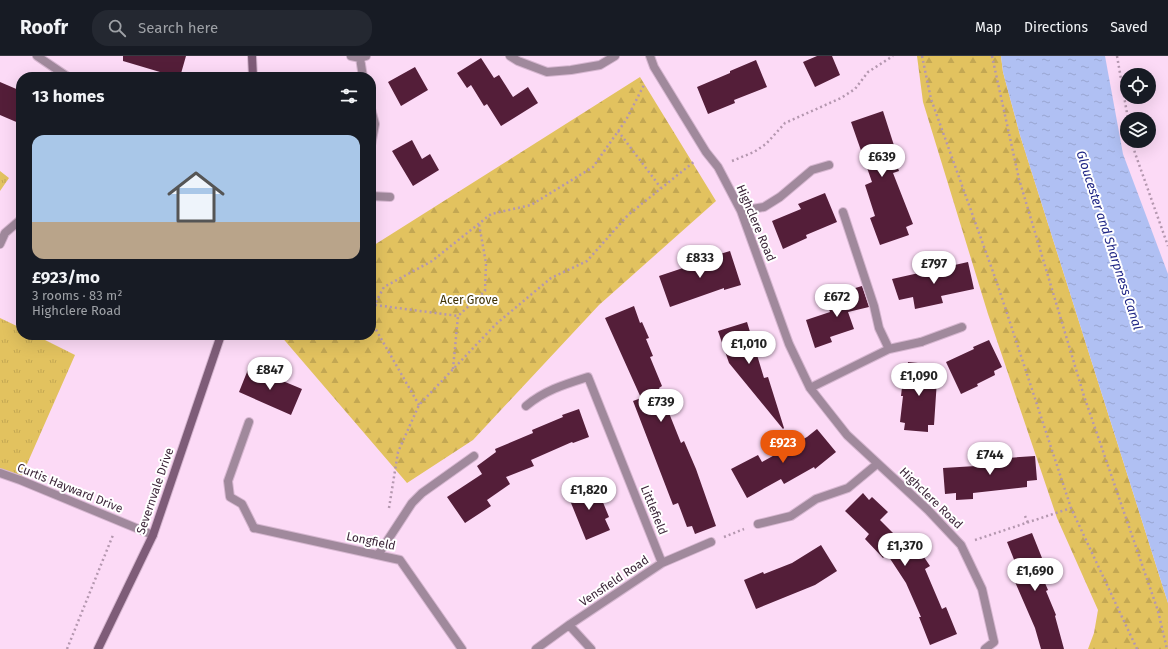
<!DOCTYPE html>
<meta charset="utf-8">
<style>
body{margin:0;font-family:"Fira Sans",sans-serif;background:#242831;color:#f1f3f6;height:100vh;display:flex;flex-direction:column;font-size:15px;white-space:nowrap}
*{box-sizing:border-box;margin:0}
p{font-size:13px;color:#9ea1a6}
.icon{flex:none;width:22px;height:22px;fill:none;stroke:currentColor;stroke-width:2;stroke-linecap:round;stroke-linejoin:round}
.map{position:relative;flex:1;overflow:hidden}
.panel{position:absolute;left:16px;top:16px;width:360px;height:268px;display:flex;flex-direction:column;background:#171b24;border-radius:16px;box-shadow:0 4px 16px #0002}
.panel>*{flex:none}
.controls{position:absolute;left:1120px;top:12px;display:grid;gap:8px}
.controls a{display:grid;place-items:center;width:36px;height:36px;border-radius:50%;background:#171b24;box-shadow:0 4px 16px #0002;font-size:20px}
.price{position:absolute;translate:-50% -34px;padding:0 9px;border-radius:14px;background:#fff;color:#222;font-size:13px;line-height:26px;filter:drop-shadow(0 1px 2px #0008)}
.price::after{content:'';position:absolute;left:50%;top:24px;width:12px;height:9px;margin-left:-6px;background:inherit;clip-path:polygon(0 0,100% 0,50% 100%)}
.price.on{background:#ea580c;color:#fff}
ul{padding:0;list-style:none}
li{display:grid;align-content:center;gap:8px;height:212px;padding:0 16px}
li+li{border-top:1px solid #363941}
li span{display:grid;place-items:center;height:124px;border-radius:12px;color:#555}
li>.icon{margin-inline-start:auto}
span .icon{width:72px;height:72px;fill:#fffc;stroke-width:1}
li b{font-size:17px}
h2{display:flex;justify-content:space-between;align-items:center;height:48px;padding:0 16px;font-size:17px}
header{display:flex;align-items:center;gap:24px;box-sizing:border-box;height:56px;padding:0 20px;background:#171b24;border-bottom:1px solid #363941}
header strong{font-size:19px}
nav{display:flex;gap:22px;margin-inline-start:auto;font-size:14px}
.search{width:280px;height:36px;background:#242831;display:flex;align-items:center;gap:10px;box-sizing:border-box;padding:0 14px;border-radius:16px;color:#9ea1a6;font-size:15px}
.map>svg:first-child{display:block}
.forest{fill:url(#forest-firs)}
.park{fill:url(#park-tufts)}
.water{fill:url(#water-ripples)}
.building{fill:#541e39}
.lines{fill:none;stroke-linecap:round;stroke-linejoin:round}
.lane-casing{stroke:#d6b6d0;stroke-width:10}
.street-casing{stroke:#d6b6d0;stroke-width:10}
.secondary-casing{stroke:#d6b6d0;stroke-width:10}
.path{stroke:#b497af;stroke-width:2.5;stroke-dasharray:2 3;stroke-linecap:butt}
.lane{stroke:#a0899c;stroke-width:8}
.street{stroke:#a0899c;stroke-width:8}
.secondary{stroke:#7e5c78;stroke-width:8}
.labels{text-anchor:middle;stroke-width:4;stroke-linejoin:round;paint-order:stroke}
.street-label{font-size:12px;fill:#3c2639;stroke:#fff}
.park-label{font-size:12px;fill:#3f3205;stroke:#fff}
.water-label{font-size:13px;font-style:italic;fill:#202786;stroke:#fff}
</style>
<header>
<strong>Roofr</strong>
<div class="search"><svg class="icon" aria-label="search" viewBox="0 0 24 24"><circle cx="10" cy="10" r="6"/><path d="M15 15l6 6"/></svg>Search here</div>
<nav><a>Map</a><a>Directions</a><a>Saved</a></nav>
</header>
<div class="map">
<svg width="1168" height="593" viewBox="0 0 1168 593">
<defs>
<pattern id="forest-firs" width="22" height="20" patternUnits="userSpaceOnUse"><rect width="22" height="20" fill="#e2c25f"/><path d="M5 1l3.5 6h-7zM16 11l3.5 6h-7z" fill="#c3a753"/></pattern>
<pattern id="park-tufts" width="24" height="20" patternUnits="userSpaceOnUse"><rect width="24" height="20" fill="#e2c25f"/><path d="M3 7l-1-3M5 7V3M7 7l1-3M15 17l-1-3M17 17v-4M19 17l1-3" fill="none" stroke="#c3a753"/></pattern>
<pattern id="water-ripples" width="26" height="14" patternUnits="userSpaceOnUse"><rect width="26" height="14" fill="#b0c0f3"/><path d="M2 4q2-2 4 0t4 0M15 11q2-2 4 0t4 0" fill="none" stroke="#98a5d1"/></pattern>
</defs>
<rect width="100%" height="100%" fill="#fcdaf6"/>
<path class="forest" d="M917,0H1001L1003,16L1020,79L1168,547V593H1088L1094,577L1098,554L1057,462L988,258L923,46Z
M640,21L716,145L599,249L473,384L407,427L280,279H371V191Z"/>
<path class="park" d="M0,115L9,122L0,135Z
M0,262L21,272V279H35L75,299L20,424L0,415Z"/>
<path class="water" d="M1001,0H1105L1123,98L1168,218V547L1020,79L1003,16Z"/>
<path class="building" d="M123,0H186L180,21H158L160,16L123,5Z
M817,0H832L840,19L815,31L803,6Z
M481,2L494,22L499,19L513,41L528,31L538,47L501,70L487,48L484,50L471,29L467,32L457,17Z
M756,4L767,31L734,44L735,47L708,58L697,31L730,17V15Z
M415,11L428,34L401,50L388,26Z
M0,26L21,35V68L0,59Z
M883,55L899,105L896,107L899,115L893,117L913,168L906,171L909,179L880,189L870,162L875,160L865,129L872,126L851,66Z
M412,84L422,103L430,98L439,114L413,130L392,95Z
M825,137L837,166L806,179L807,182L783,193L772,165L801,153L798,148Z
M730,195L741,229L724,234V232L670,251L659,220L686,211L685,208L709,199L710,201Z
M968,206L974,233L941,240L943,247L915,253L913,241L899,244L892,223Z
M862,230L869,251L848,256L854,273L830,281L832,286L815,292L806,264L830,256L828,251L845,246L842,236Z
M634,250L640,267L642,266L649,282L646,283L653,300L650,301L662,330L659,332L681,387L684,385L696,413L716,470L695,478L692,470L687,471L678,447L673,449L633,345L641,342L605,262Z
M747,266L764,322L768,321L784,372L783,373L729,307L718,275Z
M989,284L1002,311L994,315L995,319L977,328L978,330L961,338L946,306L974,293L973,291Z
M908,306L938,309L934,369H928V376L904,374L905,367L900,366L903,340H901L904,314H907Z
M249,311L302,333L291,359L239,336Z
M579,353L589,381L573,387L572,386L531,404L534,410L506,421L510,428L487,444L491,450L465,467L447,441L482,418L477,410L496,396L495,393L533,377L532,374L563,361L562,359Z
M817,373L836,396L815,413L814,411L784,428L781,423L747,442L731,413L758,399L762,406L807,381Z
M1035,400L1037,424L1027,425V431L973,437V443L956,444V437L945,438L943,412L976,410L975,404Z
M592,427L599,446L602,444L609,461L605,463L610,474L586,484L567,437Z
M863,437L869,444L872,441L888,456L880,464L907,491L914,486L930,510L925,513L942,553L946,551L957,578L930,589L919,561H921L906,527L887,498L883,502L865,483L869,478L845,455Z
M1032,477L1042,502L1035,504L1048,534L1046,535L1056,559L1055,560L1064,593H1041L1035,572L1012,519L1019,516L1007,486Z
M821,489L837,515L815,529L756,553L744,524L763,516L764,518L792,507Z"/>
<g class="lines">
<defs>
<path id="lane" d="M921,286L962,271
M249,366L228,425L230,441L242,448L254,472"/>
<path id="street" d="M37,0L68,21
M351,0L360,2L366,0
M510,0L518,5L547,16L571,14L600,9L615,0
M650,0L654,11L706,96L718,111L741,155L789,288L810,332L847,379L928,454L961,489L982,533L994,586L985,593
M360,2L363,21
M371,53L375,68L371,89
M371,140L390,141
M741,155L764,151L780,141L812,114L829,109
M843,156L874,250L879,272L889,293
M0,188L5,177L19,165L21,166
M810,332L889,293L921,286
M526,350C545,334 566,328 588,321L662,507
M0,417L20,424L153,479
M758,468L791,460L816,443L848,432L877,408
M254,472L400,504L462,593
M378,499L412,447L422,437L474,400
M569,569L591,593
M536,593L569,569L662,507L711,486"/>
<path id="secondary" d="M252,0L253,21
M98,593L153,479L221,279"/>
</defs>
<use href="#lane" class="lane-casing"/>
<use href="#street" class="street-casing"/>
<use href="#secondary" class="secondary-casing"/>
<path class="path" d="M922,0L931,43L997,227L1071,452L1137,593
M992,0L1019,123L1084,340L1158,555L1167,593
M1117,0L1128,63
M618,75L661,132
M1132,85L1135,97L1168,190
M732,105L754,96L766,88L785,67L841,42L855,33L868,16L893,0
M375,249L458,260
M371,255L384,231L432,205L491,158L531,149L593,111L626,64L645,27
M371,265L419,349
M453,313L458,260L485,235L486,207L479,168
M389,452L398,396L419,349L496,268L551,222L587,205L628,159L695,105
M1025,460L1028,467
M724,481L744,473
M975,484L1071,452
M67,593L113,479"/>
<use href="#lane" class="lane"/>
<use href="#street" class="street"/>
<use href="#secondary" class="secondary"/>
</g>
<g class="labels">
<g class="street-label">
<text transform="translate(756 167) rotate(67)" y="4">Highclere Road</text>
<text transform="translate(70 432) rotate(22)" y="4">Curtis Hayward Drive</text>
<text transform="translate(155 435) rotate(-71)" y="4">Severnvale Drive</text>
<text transform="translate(931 442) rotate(44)" y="4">Highclere Road</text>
<text transform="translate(654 454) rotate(68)" y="4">Littlefield</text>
<text transform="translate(371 485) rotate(12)" y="4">Longfield</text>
<text transform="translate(614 525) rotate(-34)" y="4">Vensfield Road</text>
</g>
<g class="park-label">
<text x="469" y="248">Acer Grove</text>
</g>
<g class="water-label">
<text transform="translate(1110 184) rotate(72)" y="5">Gloucester and Sharpness Canal</text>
</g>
</g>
</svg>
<div class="controls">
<a><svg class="icon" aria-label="locate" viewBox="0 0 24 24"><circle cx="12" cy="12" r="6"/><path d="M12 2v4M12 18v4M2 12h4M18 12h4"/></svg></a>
<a><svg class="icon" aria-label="layers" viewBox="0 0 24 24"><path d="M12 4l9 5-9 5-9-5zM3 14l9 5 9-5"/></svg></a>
</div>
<b class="price" style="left:882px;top:122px">£639</b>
<b class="price" style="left:700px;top:223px">£833</b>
<b class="price" style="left:934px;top:229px">£797</b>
<b class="price" style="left:837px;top:262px">£672</b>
<b class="price" style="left:749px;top:309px">£1,010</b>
<b class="price" style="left:270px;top:335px">£847</b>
<b class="price" style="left:919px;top:341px">£1,090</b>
<b class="price" style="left:661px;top:367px">£739</b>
<b class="price on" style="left:783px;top:408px">£923</b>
<b class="price" style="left:990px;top:420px">£744</b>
<b class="price" style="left:589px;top:455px">£1,820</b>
<b class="price" style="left:905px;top:511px">£1,370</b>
<b class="price" style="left:1035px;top:536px">£1,690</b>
<section class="panel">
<h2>13 homes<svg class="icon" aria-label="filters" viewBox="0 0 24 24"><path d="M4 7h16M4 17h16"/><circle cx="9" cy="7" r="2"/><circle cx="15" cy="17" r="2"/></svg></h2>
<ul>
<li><span style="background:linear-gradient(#a9c7e8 70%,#b9a48a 0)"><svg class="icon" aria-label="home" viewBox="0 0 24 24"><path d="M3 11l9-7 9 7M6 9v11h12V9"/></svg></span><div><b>£923/mo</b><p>3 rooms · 83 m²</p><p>Highclere Road</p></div></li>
</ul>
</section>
</div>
